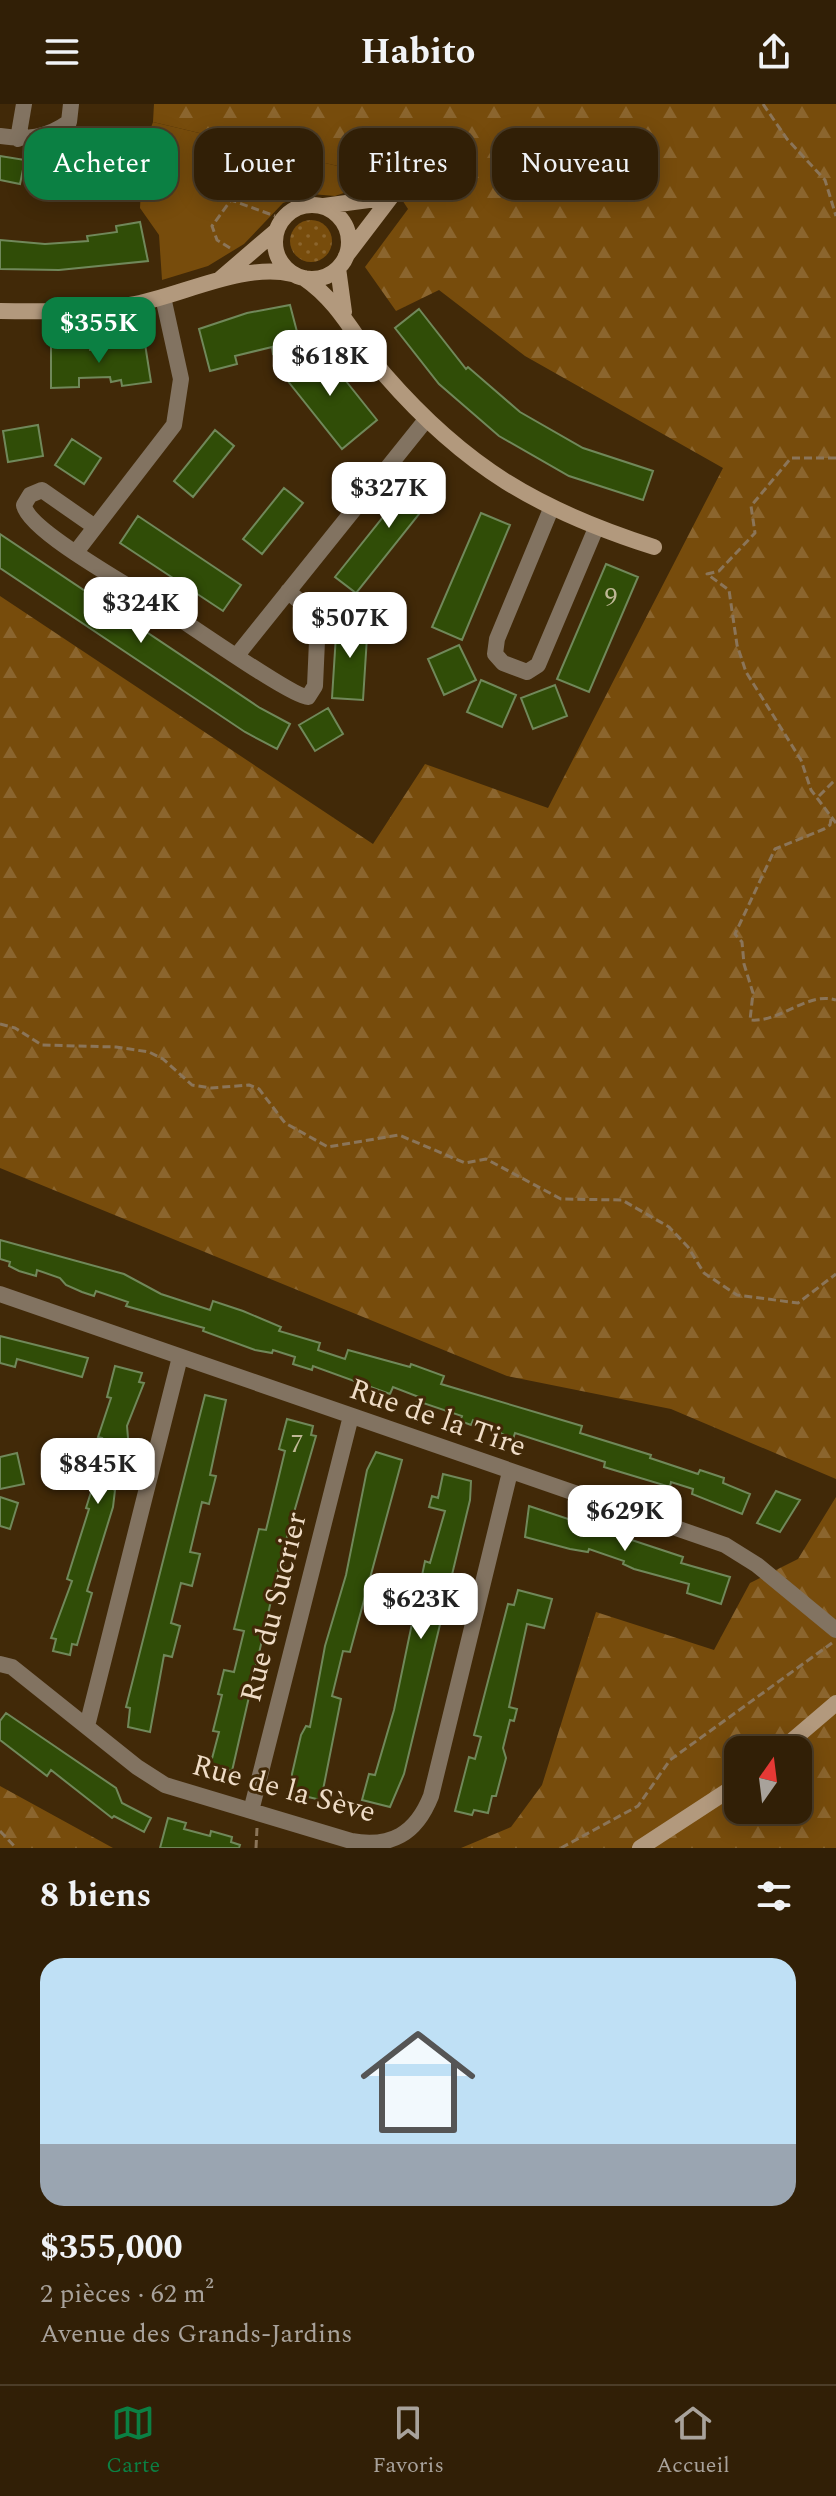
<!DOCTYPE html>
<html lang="fr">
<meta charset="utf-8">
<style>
body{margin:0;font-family:Spectral,serif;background:#392710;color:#f1f3f6;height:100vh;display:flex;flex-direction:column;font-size:30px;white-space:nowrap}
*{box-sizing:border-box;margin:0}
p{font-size:26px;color:#a8a29b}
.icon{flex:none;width:44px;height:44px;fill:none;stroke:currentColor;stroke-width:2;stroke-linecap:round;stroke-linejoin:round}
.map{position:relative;height:1744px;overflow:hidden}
.sheet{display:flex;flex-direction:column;background:#311f06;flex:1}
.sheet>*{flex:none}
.guide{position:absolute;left:24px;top:24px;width:788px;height:72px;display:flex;gap:16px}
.needle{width:52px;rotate:14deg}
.controls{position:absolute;left:724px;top:1632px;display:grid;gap:16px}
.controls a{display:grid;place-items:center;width:88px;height:88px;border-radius:16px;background:#311f06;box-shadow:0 4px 20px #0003,0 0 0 2px #4c3d28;font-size:40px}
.price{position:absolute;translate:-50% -68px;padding:0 18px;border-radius:16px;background:#fff;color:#222;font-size:26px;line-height:52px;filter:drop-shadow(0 2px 4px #0008)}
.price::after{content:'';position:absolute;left:50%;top:48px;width:24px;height:18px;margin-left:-12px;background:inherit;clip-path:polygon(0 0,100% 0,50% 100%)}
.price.current{background:#0b8043;color:#fff}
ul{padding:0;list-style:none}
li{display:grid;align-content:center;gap:16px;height:424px;padding:0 40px}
li span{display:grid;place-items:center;height:248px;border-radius:24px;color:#555}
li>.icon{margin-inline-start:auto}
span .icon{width:144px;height:144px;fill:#fffc;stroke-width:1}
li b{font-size:34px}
h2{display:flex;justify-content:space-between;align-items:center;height:96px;padding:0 40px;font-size:34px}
.chip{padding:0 28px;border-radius:24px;background:#311f06;box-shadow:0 4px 20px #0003,0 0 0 2px #4c3d28;font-size:28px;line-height:72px}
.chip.current{background:#0b8043;color:#fff}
header{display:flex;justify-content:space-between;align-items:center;height:104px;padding:0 40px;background:#311f06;font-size:36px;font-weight:700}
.tab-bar{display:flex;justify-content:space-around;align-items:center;height:112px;border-top:2px solid #4c3d28;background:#311f06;font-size:22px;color:#a8a29b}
.tab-bar a{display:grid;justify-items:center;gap:4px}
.tab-bar .current{color:#0b8043}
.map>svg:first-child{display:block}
.grass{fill:url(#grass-dots)}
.forest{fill:url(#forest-firs);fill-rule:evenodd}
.green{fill:#774c0c}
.building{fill:#304d07;stroke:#70885a;stroke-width:2}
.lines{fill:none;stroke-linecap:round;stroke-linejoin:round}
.path{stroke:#8b7559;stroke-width:3;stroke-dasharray:8 4;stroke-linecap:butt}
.street{stroke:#827361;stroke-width:16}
.secondary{stroke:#b2997d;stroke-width:16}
.labels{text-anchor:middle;stroke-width:6;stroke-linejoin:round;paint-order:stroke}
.number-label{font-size:26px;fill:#bfb896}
.street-label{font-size:30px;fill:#efdcc6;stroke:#412908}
</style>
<header><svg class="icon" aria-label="menu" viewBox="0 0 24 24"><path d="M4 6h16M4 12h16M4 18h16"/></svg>Habito<svg class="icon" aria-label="share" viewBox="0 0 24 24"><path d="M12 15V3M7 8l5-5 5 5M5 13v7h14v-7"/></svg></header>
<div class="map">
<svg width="836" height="1744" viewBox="0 0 836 1744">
<defs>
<pattern id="grass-dots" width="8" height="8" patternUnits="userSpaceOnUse" patternTransform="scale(2)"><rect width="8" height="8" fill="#774c0c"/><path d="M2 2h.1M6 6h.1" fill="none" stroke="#8b652e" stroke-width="1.8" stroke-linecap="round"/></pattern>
<pattern id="forest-firs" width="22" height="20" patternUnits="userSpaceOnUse" patternTransform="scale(2)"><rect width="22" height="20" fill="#774c0c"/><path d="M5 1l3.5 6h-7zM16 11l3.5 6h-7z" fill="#8b652e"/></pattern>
</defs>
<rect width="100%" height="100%" fill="#412908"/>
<path class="grass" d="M290 137a21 21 0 1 1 42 0a21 21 0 1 1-42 0Z"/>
<path class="forest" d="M154,0H836V1375L671,1305L507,1272L0,1064V492L373,740L425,660L548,704L723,364L525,252L439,186L396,207L365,163L408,105L388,74L153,18Z
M836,1393V1744H461L511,1723L542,1681L596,1508L714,1546L750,1479L798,1455ZM738,1646H798V1706H738Z
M0,1682L113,1744H0Z"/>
<path class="green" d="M153,18L388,74L335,92L311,90L283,99L244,140L208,162L162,176L159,131L140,104L143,45Z"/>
<path class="building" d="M88,24L105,36L86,61L68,48Z
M61,49L69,73L39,83L31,57L46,60L44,54Z
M0,52L25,56L20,80L0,76Z
M140,118L148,157L59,166L0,165V136L45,140L88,137L87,132L117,128L116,122Z
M290,201L301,243L273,250L272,243L235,252L237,260L210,267L199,225L247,209Z
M419,205L466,265L468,263L520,308L583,344L653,367L643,396L569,372L499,332L439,280L395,224Z
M71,240H89L90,246L145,240L151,278L122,282L121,276L111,278L110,273L79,274V283L51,284V243Z
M318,242L377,316L342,345L283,271Z
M38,321L43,352L8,358L3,327Z
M215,326L234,342L193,393L174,377Z
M72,335L101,354L84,380L55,361Z
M423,363L443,380L356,489L335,473Z
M284,384L303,399L262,450L243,435Z
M481,409L510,421L462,536L432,523Z
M138,412L241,481L223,507L120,439Z
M0,430L260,604L290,620L277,645L245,628L0,464Z
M606,460L638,473L589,588L557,575Z
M337,515L368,517L363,596L332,594Z
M459,541L476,576L444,591L428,555Z
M481,576L516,591L502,623L467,608Z
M555,581L567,612L533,625L521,594Z
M328,604L343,630L315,647L299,621Z
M0,1136L124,1170L161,1190L210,1206L213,1197L243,1207L281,1223L279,1227L320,1239L318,1246L345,1255L348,1246L410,1263L411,1260L444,1272L441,1280L582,1322L580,1329L651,1351L650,1354L698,1370L700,1366L724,1374L723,1379L750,1390L742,1410L692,1390L693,1385L671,1378L670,1383L604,1363L605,1358L515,1329L513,1335L473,1316L471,1321L460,1317L462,1312L417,1297L419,1293L393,1283L390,1290L313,1262L312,1266L293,1260L295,1253L273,1246L272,1249L255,1246L203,1227L204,1224L126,1202L128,1198L96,1187L94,1192L82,1188L66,1181L60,1174L37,1166L36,1172L19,1167L9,1162L10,1158L0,1155Z
M0,1232L88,1254L82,1273L17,1255L15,1263L0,1259Z
M115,1262L142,1269L139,1278L144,1279L127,1322L128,1334L111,1384L115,1386L113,1403L87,1487L92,1489L77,1541L72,1540L70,1551L53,1547L56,1535L51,1534L72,1477L67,1475L89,1405L86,1404L96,1372L90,1370L102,1334L98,1333L111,1294L107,1293Z
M205,1291L226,1296L210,1371L216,1372L209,1400L202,1398L190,1448L200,1450L192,1482L181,1479L171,1519L180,1522L172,1553L164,1551L150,1628L128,1623L130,1604L126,1603Z
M287,1315L313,1322L311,1331L316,1332L282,1450L286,1451L283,1463L279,1462L232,1667L210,1662L219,1628L213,1627L222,1591L218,1590L224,1566L234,1568L244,1527L234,1525L259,1425L266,1426L285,1347L279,1345Z
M376,1348L402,1356L350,1548L343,1547L332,1592L341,1595L321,1696L291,1689L292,1670L301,1631L306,1622L310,1623L325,1542L346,1471L367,1366Z
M17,1349L24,1380L0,1385V1353Z
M443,1370L471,1377L470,1396L404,1670L390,1703L362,1696L369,1670L375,1671L394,1606L425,1457L430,1459L445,1407L429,1403L432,1392L438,1394Z
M776,1387L800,1396L780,1428L757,1419Z
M0,1393L18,1399L10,1425L0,1422Z
M529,1402L683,1453L681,1459L730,1473L721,1500L687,1489L689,1480L634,1465L623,1460L624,1457L589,1445L588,1448L570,1445L525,1433Z
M518,1486L552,1495L544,1524L527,1520L509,1603L517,1605L514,1617L510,1616L503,1644L506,1654L496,1692H492L488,1709L474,1706L472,1711L455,1707L469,1653L475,1655L481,1633L474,1631L508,1500L514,1501Z
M6,1609L116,1684L122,1699L151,1714L144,1728L114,1712L112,1714L51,1666L47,1672L0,1636V1617Z
M168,1714L186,1719L184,1725L210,1732L211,1727L232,1733L231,1738L240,1741L239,1744H160Z"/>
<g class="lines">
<path class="path" d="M763,0L787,35L825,76L836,112
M218,47V67L231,96
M230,144L217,136L212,122L231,96L275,112
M836,354H791L751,402L755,429L719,467L707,470L729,486L737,541L746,568L801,656L811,686L836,719
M819,692L836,675
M831,715L830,721L824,725L775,745L735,830L742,838L744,860L753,889L750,916C780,919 808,887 836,896
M0,920L15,924L42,941L116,943L149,948L163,955L192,981L211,984L249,981L259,985L285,1019L328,1043L399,1031L465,1059L486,1055L561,1095L622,1096L669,1123L688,1143L704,1169L737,1191L798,1199L836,1170
M0,1727L16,1744
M256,1744L257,1724
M561,1744L638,1702L670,1656L832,1539"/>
<path class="street" d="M0,32C27,36 47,34 69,18L71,0
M18,35L24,0
M551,405L497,535L495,550L503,559L527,568L538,561L596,424
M95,423L42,386L30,391L24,401C27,426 131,483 156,499C179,513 293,594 308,593L315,582L318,514L288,487
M76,448L174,321L181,275L163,193
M238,550L425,317
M0,1190L725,1441L757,1461L836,1526
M0,1560L12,1563L137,1663L165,1681L351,1737C391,1744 416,1730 431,1692L510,1368
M87,1622L180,1253
M251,1707L351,1312"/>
<path class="secondary" d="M275 138a37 37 0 1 1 74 0a37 37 0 1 1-74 0Z
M324,102L391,93
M346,152L391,93
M338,164L344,208
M304,174C341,199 357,238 385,271C465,363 538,406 654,443
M220,175L276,127
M0,207C43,208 87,208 130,201C179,193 243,158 292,170
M781,1646L836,1599
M640,1744L738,1680"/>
</g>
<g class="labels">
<g class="number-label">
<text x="611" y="501">9</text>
<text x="297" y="1348">7</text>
</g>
<g class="street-label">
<text transform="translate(438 1313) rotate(19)" y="10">Rue de la Tire</text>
<text transform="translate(273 1503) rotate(-76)" y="10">Rue du Sucrier</text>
<text transform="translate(284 1684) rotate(15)" y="10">Rue de la Sève</text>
</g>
</g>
</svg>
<div class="controls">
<a><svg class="needle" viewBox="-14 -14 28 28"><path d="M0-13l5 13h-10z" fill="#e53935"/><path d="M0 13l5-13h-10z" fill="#a8a29b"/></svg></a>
</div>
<b class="price current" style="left:99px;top:261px">$355K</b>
<b class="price" style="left:330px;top:294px">$618K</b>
<b class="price" style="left:389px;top:426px">$327K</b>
<b class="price" style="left:141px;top:541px">$324K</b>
<b class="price" style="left:350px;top:556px">$507K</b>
<b class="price" style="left:98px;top:1402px">$845K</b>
<b class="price" style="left:625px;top:1449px">$629K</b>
<b class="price" style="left:421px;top:1537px">$623K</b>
<div class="guide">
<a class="chip current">Acheter</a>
<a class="chip">Louer</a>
<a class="chip">Filtres</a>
<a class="chip">Nouveau</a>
</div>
</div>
<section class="sheet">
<h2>8 biens<svg class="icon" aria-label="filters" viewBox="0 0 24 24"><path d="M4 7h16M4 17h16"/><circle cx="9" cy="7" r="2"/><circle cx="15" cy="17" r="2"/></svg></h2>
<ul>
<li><span style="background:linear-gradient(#bfe0f5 75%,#9aa5b1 0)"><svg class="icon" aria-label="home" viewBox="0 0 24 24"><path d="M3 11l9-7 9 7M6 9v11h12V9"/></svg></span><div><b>$355,000</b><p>2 pièces · 62 m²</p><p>Avenue des Grands-Jardins</p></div></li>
</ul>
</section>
<nav class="tab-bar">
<a class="current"><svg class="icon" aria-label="map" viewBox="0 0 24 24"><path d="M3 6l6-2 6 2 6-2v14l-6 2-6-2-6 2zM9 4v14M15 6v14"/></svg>Carte</a>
<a><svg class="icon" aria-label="saved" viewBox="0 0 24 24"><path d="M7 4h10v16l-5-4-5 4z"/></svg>Favoris</a>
<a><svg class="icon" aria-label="home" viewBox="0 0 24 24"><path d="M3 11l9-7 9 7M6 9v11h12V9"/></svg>Accueil</a>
</nav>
